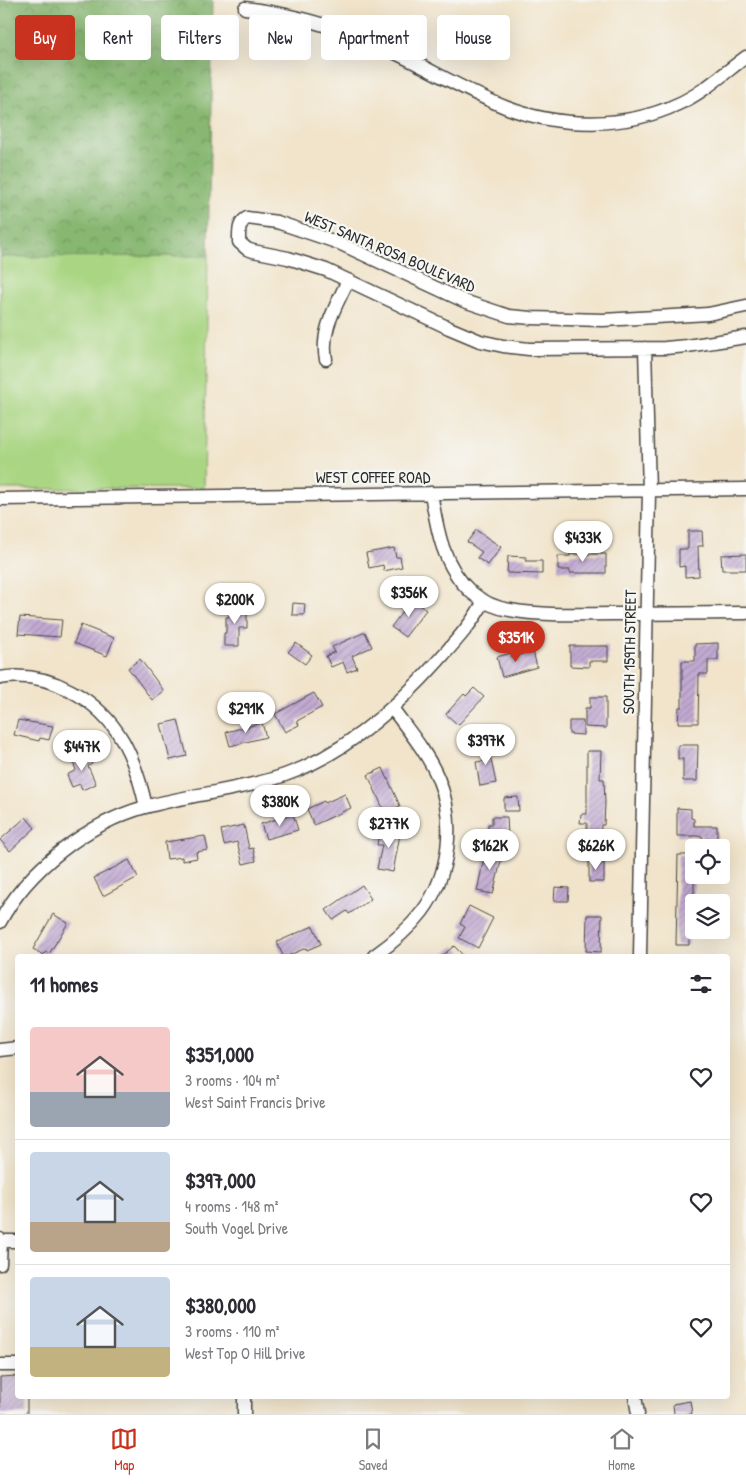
<!DOCTYPE html>
<meta charset="utf-8">
<style>
body{margin:0;font-family:"Patrick Hand",sans-serif;background:#f2f2f3;color:#2b2b33;height:100vh;display:flex;flex-direction:column;font-size:19px;white-space:nowrap}
*{box-sizing:border-box;margin:0}
p{font-size:16px;color:#7c7c81}
.icon{flex:none;width:28px;height:28px;fill:none;stroke:currentColor;stroke-width:2;stroke-linecap:round;stroke-linejoin:round}
.map{position:relative;flex:1;overflow:hidden}
.sheet{position:absolute;left:15px;top:954px;width:715px;height:445px;display:flex;flex-direction:column;background:#fff;border-radius:5px;box-shadow:0 5px 20px #0002}
.sheet>*{flex:none}
.top-card{position:absolute;left:15px;top:15px;width:716px;height:45px;display:flex;gap:10px}
.controls{position:absolute;left:685px;top:839px;display:grid;gap:10px}
.controls a{display:grid;place-items:center;width:45px;height:45px;border-radius:5px;background:#fff;box-shadow:0 5px 20px #0002;font-size:25px}
.price{position:absolute;translate:-50% -42px;padding:0 11px;border-radius:18px;background:#fff;color:#222;font-size:16px;line-height:32px;filter:drop-shadow(0 1px 2px #0008)}
.price::after{content:'';position:absolute;left:50%;top:30px;width:15px;height:11px;margin-left:-8px;background:inherit;clip-path:polygon(0 0,100% 0,50% 100%)}
.price.selected{background:#c8321e;color:#fff}
ul{padding:0;list-style:none}
li{display:flex;align-items:center;gap:15px;height:125px;padding:0 15px}
li+li{border-top:1px solid #e1e1e2}
li span{display:grid;place-items:center;flex:none;width:140px;height:100px;border-radius:5px;color:#555}
li>.icon{margin-inline-start:auto}
span .icon{width:60px;height:60px;fill:#fffc;stroke-width:1}
li b{font-size:21px}
h2{display:flex;justify-content:space-between;align-items:center;height:60px;padding:0 15px;font-size:21px}
.tag{padding:0 18px;border-radius:5px;background:#fff;box-shadow:0 5px 20px #0002;font-size:18px;line-height:45px}
.tag.selected{background:#c8321e;color:#fff}
.tabs{display:flex;justify-content:space-around;align-items:center;height:70px;border-top:1px solid #e1e1e2;background:#fff;font-size:14px;color:#7c7c81}
.tabs a{display:grid;justify-items:center;gap:2px}
.tabs .selected{color:#c8321e}
.map>svg:first-child{display:block}
.forest{fill:url(#forest-crowns);stroke:#59714e}
.green{fill:#aad683;stroke:#6a8057}
.building{fill:url(#building-hatch)}
.lines{fill:none;stroke-linecap:round;stroke-linejoin:round}
.minor-casing{stroke:#494743;stroke-width:15}
.minor{stroke:#fff;stroke-width:12}
.labels{text-anchor:middle;stroke-width:4.5;stroke-linejoin:round;paint-order:stroke}
.street-label{font-size:16px;fill:#2b2b2b;stroke:#f6f6f2}
</style>
<div class="map">
<svg width="746" height="1414" viewBox="0 0 746 1414">
<defs>
<pattern id="forest-crowns" width="20" height="18" patternUnits="userSpaceOnUse" patternTransform="scale(1.25)"><rect width="20" height="18" fill="#87b771"/><path d="M2 6a3 3 0 1 1 6 0M12 15a3 3 0 1 1 6 0" fill="none" stroke="#6f955d"/></pattern>
<pattern id="building-hatch" width="6" height="6" patternUnits="userSpaceOnUse" patternTransform="scale(1.25)"><rect width="6" height="6" fill="#c3abd3"/><path d="M-1 1l2-2M0 6l6-6M5 7l2-2" fill="none" stroke="#9f8bab"/></pattern>
</defs>
<rect width="100%" height="100%" fill="#f6f6f2"/>
<filter id="ink" filterUnits="userSpaceOnUse"><feTurbulence type="fractalNoise" baseFrequency=".02" numOctaves="2"/><feDisplacementMap in="SourceGraphic" scale="10" xChannelSelector="R" yChannelSelector="G"/><feConvolveMatrix kernelMatrix="1 2 1 2 8 2 1 2 1" color-interpolation-filters="sRGB"/></filter>
<filter id="wash" filterUnits="userSpaceOnUse"><feTurbulence type="fractalNoise" baseFrequency=".0096" numOctaves="4" result="noise"/><feDisplacementMap in="SourceGraphic" scale="20" xChannelSelector="R" yChannelSelector="G"/><feGaussianBlur stdDeviation="1.12" result="paint"/><feColorMatrix in="noise" values="0 0 0 0 0 0 0 0 0 0 0 0 0 0 0 0 0 1.4 0 .05"/><feComposite in="paint" operator="in"/></filter>
<g filter="url(#wash)">
<rect width="100%" height="100%" fill="#f1e4cb"/>
<path class="forest" d="M0,0H213L208,256L0,257Z"/>
<path class="green" d="M208,256L204,488L0,489V257Z"/>
<g id="blocks">
<path class="building" d="M476,530L501,547L488,565L477,558L482,552L467,542Z
M688,531H702L703,546H698L699,576L685,577V566L679,567V549H688Z
M394,548L396,557H400L402,567L384,571L383,565L369,568L366,553Z
M570,554H606V573H570V570H558V556H570Z
M746,554V570H722L721,555Z
M508,556L526,557V561H542V574L507,573Z
M412,599L426,610L405,637L391,627Z
M293,603L305,604L304,615H292Z
M229,605L247,606V628H239V646H224V633H226V617H229Z
M20,617L62,620L60,637L18,634Z
M81,625L114,638L107,656L74,643Z
M365,632L372,647L352,656L357,668L347,672L343,662L331,667L326,656L335,652L332,647Z
M296,643L312,655L305,664L288,652Z
M718,643V660H708V674H699L698,723H678L679,707H682V661H695V644Z
M570,646H608V661H589V667L570,666Z
M533,651L537,667L502,677L497,657L511,653L512,657Z
M140,659L164,691L152,700L128,668Z
M474,688L484,697L458,725L446,714L464,694L466,696Z
M314,693L322,707L297,721L299,725L285,732L275,714Z
M590,697H606V728L585,727V708H590Z
M18,720L53,726L49,740L40,738L39,741L14,735Z
M178,720L187,756L170,760L161,724Z
M569,721H583V735L569,734Z
M262,723L266,737L230,746L226,732Z
M492,743L495,754L490,755L496,783L480,786L476,762L484,761L479,748Z
M678,745H698L697,781H683V759H678Z
M86,751L92,764L88,766L96,784L82,790L80,784L72,787L67,775L76,770L71,758Z
M587,751H601L600,779H604L605,803L604,825H601L600,842L587,841V823H580L581,814H587Z
M383,768L400,806L385,813L368,775Z
M345,794L351,808L314,825L307,809L324,801L325,803Z
M518,797L519,811H504V798Z
M677,808L691,809V818L694,819V826H717V838L703,839L702,836H677Z
M293,814L298,830L266,839L261,824Z
M26,817L35,828L10,851L0,840Z
M492,817H507L508,837L488,838V824H492Z
M244,825L249,849L253,848L256,861L243,864L237,842L224,845L221,830Z
M387,826L401,829L393,872L377,869L382,845H377L379,834L385,835Z
M205,836L208,850L196,852L197,858L182,861V857L167,859L165,842Z
M486,849L503,853L493,894L477,891Z
M678,855H694V930H689V945H676Z
M129,860L138,877L103,896L94,878Z
M589,860H604V882H589Z
M362,885L371,899L349,914L347,911L333,920L326,910Z
M555,887L569,888L568,901H554Z
M469,906L493,918L478,948L459,938L465,927L460,924Z
M53,914L68,923L49,954L46,952L43,955L33,949Z
M587,915H602L601,952L586,951Z
M313,926L321,944L307,950L306,948L287,956H283L277,942Z
M454,946L464,956H442Z
M18,1376V1396H27V1414H0V1377Z
M690,1401L692,1414H674L673,1404Z"/>
</g>
</g>
<g filter="url(#ink)">
<use href="#blocks" fill-opacity="0" stroke="#494743" stroke-width="1"/>
<g class="lines">
<defs>
<path id="minor" d="M245,8C290,14 334,26 376,44C420,63 461,89 505,107C559,128 625,129 678,104C703,93 724,73 746,57
M746,306L708,314L603,320L531,318L509,316L464,301L339,243L277,222L247,218C238,223 239,232 239,242L247,249L253,251L288,258L326,270L449,328L480,341L503,346L529,349L665,348L687,346L746,337
M326,359C320,330 337,305 348,280
M431,493C437,530 443,567 472,593C483,602 496,608 510,610C543,616 579,614 613,614C657,614 702,613 746,613
M0,499L746,489
M0,678C49,670 99,699 123,741C134,761 141,784 146,807
M0,922C27,870 88,823 145,807C191,794 239,791 285,775C345,754 396,708 438,661C455,642 472,624 484,601
M374,956C391,944 408,930 422,912C450,875 456,821 438,778C427,752 408,730 392,708
M640,956L649,491L645,348
M0,1050L18,1048
M0,1239L1,1241L0,1264
M1,1241H18
M0,1365H18
M635,1396L638,1414
M244,1414V1396"/>
</defs>
<use href="#minor" class="minor-casing"/>
<use href="#minor" class="minor"/>
</g>
</g>
<g class="labels">
<g class="street-label">
<text transform="translate(390 251) rotate(23)" y="6">WEST SANTA ROSA BOULEVARD</text>
<text x="373" y="483">WEST COFFEE ROAD</text>
<text transform="translate(629 652) rotate(-89)" y="6">SOUTH 159TH STREET</text>
</g>
</g>
</svg>
<div class="controls">
<a><svg class="icon" aria-label="locate" viewBox="0 0 24 24"><circle cx="12" cy="12" r="6"/><path d="M12 2v4M12 18v4M2 12h4M18 12h4"/></svg></a>
<a><svg class="icon" aria-label="layers" viewBox="0 0 24 24"><path d="M12 4l9 5-9 5-9-5zM3 14l9 5 9-5"/></svg></a>
</div>
<b class="price" style="left:583px;top:563px">$433K</b>
<b class="price" style="left:409px;top:618px">$356K</b>
<b class="price" style="left:235px;top:625px">$200K</b>
<b class="price selected" style="left:516px;top:663px">$351K</b>
<b class="price" style="left:246px;top:734px">$291K</b>
<b class="price" style="left:486px;top:766px">$397K</b>
<b class="price" style="left:82px;top:772px">$447K</b>
<b class="price" style="left:280px;top:827px">$380K</b>
<b class="price" style="left:389px;top:849px">$277K</b>
<b class="price" style="left:490px;top:871px">$162K</b>
<b class="price" style="left:596px;top:871px">$626K</b>
<div class="top-card">
<a class="tag selected">Buy</a>
<a class="tag">Rent</a>
<a class="tag">Filters</a>
<a class="tag">New</a>
<a class="tag">Apartment</a>
<a class="tag">House</a>
</div>
<section class="sheet">
<h2>11 homes<svg class="icon" aria-label="filters" viewBox="0 0 24 24"><path d="M4 7h16M4 17h16"/><circle cx="9" cy="7" r="2"/><circle cx="15" cy="17" r="2"/></svg></h2>
<ul>
<li><span style="background:linear-gradient(#f6c9c9 65%,#9aa5b1 0)"><svg class="icon" aria-label="home" viewBox="0 0 24 24"><path d="M3 11l9-7 9 7M6 9v11h12V9"/></svg></span><div><b>$351,000</b><p>3 rooms · 104 m²</p><p>West Saint Francis Drive</p></div><svg class="icon" aria-label="heart" viewBox="0 0 24 24"><path d="M12 20l-8-8c-3-5 5-10 8-4 3-6 11-1 8 4z"/></svg></li>
<li><span style="background:linear-gradient(#c9d6e8 70%,#b9a48a 0)"><svg class="icon" aria-label="home" viewBox="0 0 24 24"><path d="M3 11l9-7 9 7M6 9v11h12V9"/></svg></span><div><b>$397,000</b><p>4 rooms · 148 m²</p><p>South Vogel Drive</p></div><svg class="icon" aria-label="heart" viewBox="0 0 24 24"><path d="M12 20l-8-8c-3-5 5-10 8-4 3-6 11-1 8 4z"/></svg></li>
<li><span style="background:linear-gradient(#c9d6e8 70%,#c2b280 0)"><svg class="icon" aria-label="home" viewBox="0 0 24 24"><path d="M3 11l9-7 9 7M6 9v11h12V9"/></svg></span><div><b>$380,000</b><p>3 rooms · 110 m²</p><p>West Top O Hill Drive</p></div><svg class="icon" aria-label="heart" viewBox="0 0 24 24"><path d="M12 20l-8-8c-3-5 5-10 8-4 3-6 11-1 8 4z"/></svg></li>
</ul>
</section>
</div>
<nav class="tabs">
<a class="selected"><svg class="icon" aria-label="map" viewBox="0 0 24 24"><path d="M3 6l6-2 6 2 6-2v14l-6 2-6-2-6 2zM9 4v14M15 6v14"/></svg>Map</a>
<a><svg class="icon" aria-label="saved" viewBox="0 0 24 24"><path d="M7 4h10v16l-5-4-5 4z"/></svg>Saved</a>
<a><svg class="icon" aria-label="home" viewBox="0 0 24 24"><path d="M3 11l9-7 9 7M6 9v11h12V9"/></svg>Home</a>
</nav>
